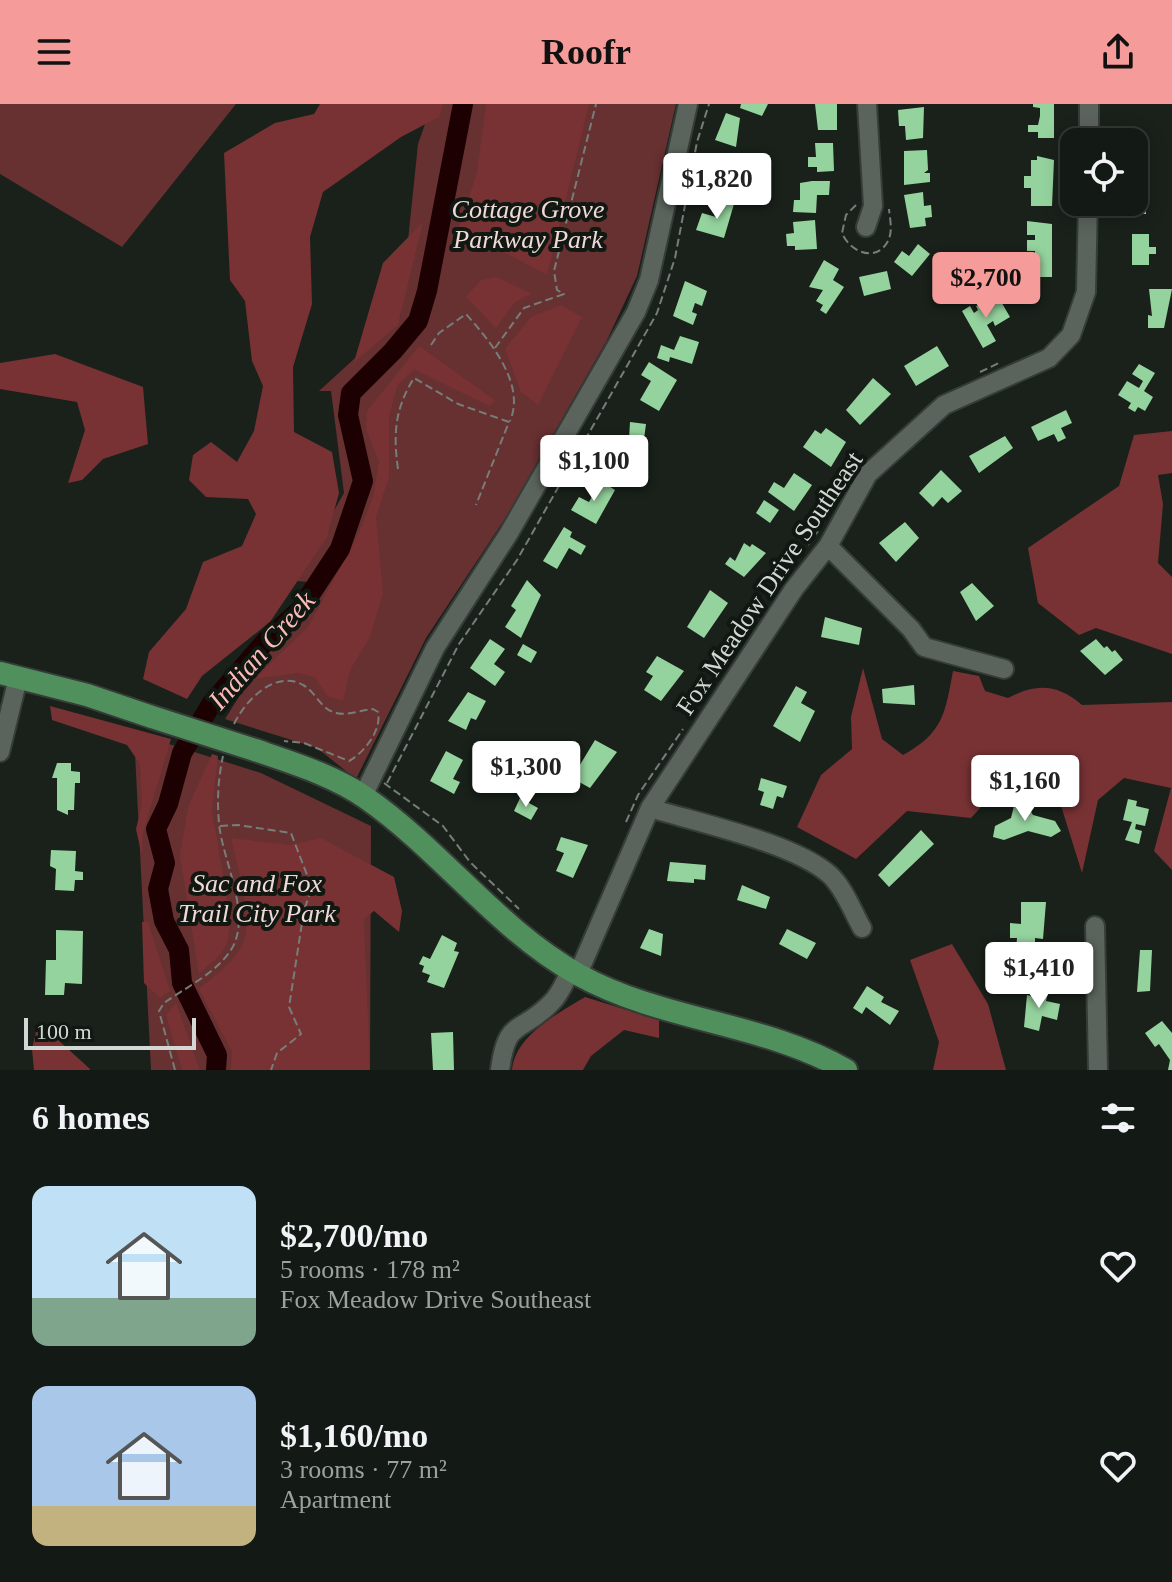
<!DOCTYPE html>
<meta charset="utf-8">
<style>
body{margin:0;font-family:Georgia,serif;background:#202622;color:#f1f3f6;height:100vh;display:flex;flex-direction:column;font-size:30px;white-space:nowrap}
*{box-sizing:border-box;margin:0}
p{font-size:26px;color:#9da0a0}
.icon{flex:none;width:44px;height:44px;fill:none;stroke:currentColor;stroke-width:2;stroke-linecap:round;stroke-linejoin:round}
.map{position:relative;height:966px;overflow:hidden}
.panel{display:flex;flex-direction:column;background:#131914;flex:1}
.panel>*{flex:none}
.fabs{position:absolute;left:1060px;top:24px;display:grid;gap:16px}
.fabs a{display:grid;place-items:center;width:88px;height:88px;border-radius:16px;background:#131914;box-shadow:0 4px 20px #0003,0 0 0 2px #323834;font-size:40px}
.scale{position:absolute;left:24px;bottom:20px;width:172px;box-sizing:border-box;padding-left:8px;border:4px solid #d3d8d4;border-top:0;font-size:22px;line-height:28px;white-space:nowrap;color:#d3d8d4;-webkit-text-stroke:6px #101811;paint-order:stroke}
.price{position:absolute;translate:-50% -68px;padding:0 18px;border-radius:8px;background:#fff;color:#222;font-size:26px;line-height:52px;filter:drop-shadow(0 2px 4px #0008)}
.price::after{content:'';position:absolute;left:50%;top:48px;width:24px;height:18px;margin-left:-12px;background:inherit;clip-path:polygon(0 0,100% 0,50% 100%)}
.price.selected{background:#f59b99;color:#111}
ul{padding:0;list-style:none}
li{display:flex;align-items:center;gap:24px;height:200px;padding:0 32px}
li span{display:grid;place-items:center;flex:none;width:224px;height:160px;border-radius:16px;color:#555}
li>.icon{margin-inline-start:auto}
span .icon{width:96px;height:96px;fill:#fffc;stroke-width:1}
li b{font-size:34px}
h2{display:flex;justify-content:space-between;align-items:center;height:96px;padding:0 32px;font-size:34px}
header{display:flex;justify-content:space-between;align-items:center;height:104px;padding:0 32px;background:#f59b99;color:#111;font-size:36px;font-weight:700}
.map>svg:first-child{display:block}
.green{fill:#673031}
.forest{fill:#783234}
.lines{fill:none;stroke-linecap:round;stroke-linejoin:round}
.river{stroke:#1d0002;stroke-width:20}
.building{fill:#95d39e}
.minor-casing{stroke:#363c37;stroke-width:22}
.major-casing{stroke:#363c37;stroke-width:26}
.path{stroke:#777d78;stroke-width:2;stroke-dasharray:8 4;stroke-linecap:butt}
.minor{stroke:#5b645c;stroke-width:18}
.major{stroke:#50905d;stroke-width:22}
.major-bridge-casing{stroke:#363c37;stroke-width:26;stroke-linecap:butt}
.major-bridge{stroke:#50905d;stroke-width:22}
.labels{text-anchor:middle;stroke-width:8;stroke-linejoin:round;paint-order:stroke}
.park-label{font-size:26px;font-style:italic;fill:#f0d9d8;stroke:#101811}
.street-label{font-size:26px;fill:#d3d8d4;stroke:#101811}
.water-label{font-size:28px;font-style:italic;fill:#fcbbb8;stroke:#101811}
</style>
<header><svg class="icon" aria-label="menu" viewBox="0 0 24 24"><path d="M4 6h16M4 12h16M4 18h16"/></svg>Roofr<svg class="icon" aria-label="share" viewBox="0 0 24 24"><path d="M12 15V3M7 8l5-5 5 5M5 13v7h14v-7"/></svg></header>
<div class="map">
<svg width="1172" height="966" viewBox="0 0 1172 966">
<rect width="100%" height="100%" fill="#19211a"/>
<path class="green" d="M0,0H236L122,143L0,70Z
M432,0H676L637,172L607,236L508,410L426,534L356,675L317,644L225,615L311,478L294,477L344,389L331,287H319L400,213L418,40Z
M134,629L261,669L371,722L370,966H151Z"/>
<path class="forest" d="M320,0H443L439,13L401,33L323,88L310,133L312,200L293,263L294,328L332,348L339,389L327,433L270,518L202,572L187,595L143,575L149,548L186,505L203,458L242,442L256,410L248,395L206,393L189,376L193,351L211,338L237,358L254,327L263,282L252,257L245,197L230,176L224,49L275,19L314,10Z
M486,0H589L547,171L459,124L477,68Z
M423,118L398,221L354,258L383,159Z
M497,173L532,190L515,198L496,224L466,193L481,176Z
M561,201L582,213L538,301L521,288L505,245L531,213Z
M419,242L496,297L489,302L414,265L397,282L389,313V373L376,413L383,489L370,533L350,566L343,597L327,592L315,573L298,569L254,575L308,523L359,429L373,393L379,358L366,325L367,307Z
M55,250L143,283L148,340L103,355L82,376L68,379L85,326L77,298L0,285V259Z
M1172,327V369L1158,371L1163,400L1158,459L1172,473V550L1096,524L1079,531L1038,499L1028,444L1119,382L1134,331Z
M863,564L882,635L903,651C943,629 945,610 953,567L979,572L985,587L1008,594C1037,579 1057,580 1082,601L1172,598V766L1154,747L1171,684L1124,674L1098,696L1082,769L1057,689L1018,663L971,714L907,707L856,755L797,723L821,671L852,645L851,613Z
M50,602L171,635L143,729L142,752L136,725L142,701L140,660L127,641L52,616Z
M212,650L218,652L212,707L231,815L227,839L221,850L199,870L180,752L188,703Z
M231,734L290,741L321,734L394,773L402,807L399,828L374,807L364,815L370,966H231L232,948L199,885C213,873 230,861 240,845C256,821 237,762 231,734Z
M142,818H148L170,887L160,894L144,879Z
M952,840L988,900L1006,966H933L939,938L910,856Z
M585,893L659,916V934L624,926L591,952L583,966H512C515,932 558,909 585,893Z
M176,899L198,961L199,966H182L166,911Z
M46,925L90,965V966H34L32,945L36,928Z"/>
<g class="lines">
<path class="river" d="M216,966L217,951L182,879L179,846L164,817L158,785L165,759L156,725L168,700L182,649L212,599L265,538L300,506L340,445L363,377L348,311L351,289L393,247L418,217L427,187L463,0"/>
</g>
<path class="building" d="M741,0H768L762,12L740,4Z
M815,0H837V26H818Z
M1033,0H1054V34H1038V28H1028V21H1038L1040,12V4L1033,3Z
M924,3L923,34L906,36L905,22H899L898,6Z
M726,9L740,14L736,43L715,36Z
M1142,25L1144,55L1134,54V38H1125V26Z
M815,39H833L834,67L817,68V63H808V53H816Z
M927,46L928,66L924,69H930V78L904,81V47Z
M1037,52L1054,56L1052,102H1031V84H1024V72H1031V56H1037Z
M722,57L742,58L741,76L733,75V83L707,82L708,67L722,68Z
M1134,74H1146V110H1130Z
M812,77H830L829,91H817L816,109L793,108L794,96H800V79Z
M923,88L924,102L931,101L932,113L925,114L926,122L910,124L904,91Z
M721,96L734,100L724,134L696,126L702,109L716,113Z
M815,116L817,145L795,146V142H787L786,130L794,129L793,118Z
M1027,117L1052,120V173H1035V147H1027V136H1035V131H1027Z
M1132,130H1149V143H1156V150H1149V161H1132Z
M918,140L930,150L912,172L894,158L902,147L909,152Z
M824,156L839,165L833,176L844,183L826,210L820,206L823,201L816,197L823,186L809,183Z
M887,167L891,185L864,192L859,173Z
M685,177L707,187L702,202L695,199L692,208L697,210L693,221L673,212Z
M1149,185H1172L1164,224H1148V211L1152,212Z
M999,194L1010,213L995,222L993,217L987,221L996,237L983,244L962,207L970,202L974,209L978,206L976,202Z
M680,232L699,238L692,260L670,253L669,258L657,254L661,241L674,246Z
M937,242L949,262L916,282L904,262Z
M649,258L677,276L659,307L640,296L651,277L641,271Z
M1139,260L1155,269L1144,287L1153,293L1145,307L1138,303L1135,308L1128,304L1131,299L1118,291L1127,277L1139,284L1143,277L1132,270Z
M873,274L891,290L860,321L846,306Z
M1066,306L1072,319L1061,324L1066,334L1058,338L1054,330L1038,337L1031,323Z
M630,318L646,320L641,358H627L626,364L615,363L616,354L605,353L608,335L625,340L629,336Z
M826,324L846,338L831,363L803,343L815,326L821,330Z
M1005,332L1013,344L979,369L969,352Z
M941,366L962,387L948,399L942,393L933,403L919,389Z
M794,369L812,381L794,407L768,388L774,378L784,384Z
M601,377L615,386L596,420L571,406L579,393L589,398Z
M764,396L779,406L770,419L756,409Z
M905,418L919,434L896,458L879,439Z
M564,423L572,428L570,433L586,442L581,451L569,444L557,465L543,457Z
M744,439L750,443L752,440L766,449L744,473L725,460L730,453L735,457Z
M527,476L541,491L521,534L505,523L516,506L511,502Z
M972,479L994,502L976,517L960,488Z
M710,486L728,499L704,534L687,523Z
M825,513L862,524L859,541L821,533Z
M490,535L505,545L494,560L505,568L495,582L470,564Z
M1096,535L1104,544L1107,542L1112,548L1115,546L1123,556L1105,571L1080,547Z
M523,540L537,548L531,559L517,551Z
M657,552L684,567L661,597L644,586L653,572L646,568Z
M914,581L915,601L883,599L882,585Z
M796,582L807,588L801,599L815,607L800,638L773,622Z
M468,588L486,597L476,616L471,614L466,626L448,617Z
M595,636L617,648L590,684L572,674Z
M446,647L463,656L453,675L460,678L454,690L430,677Z
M57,659H71V667L80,668V679H75L74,706H68V711L57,706V674H52Z
M761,674L787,682L783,694L777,692L773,705L760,701L764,688L758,686Z
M1018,686L1033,711L1055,717L1061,727L1051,733L1028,727L1004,736L993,733L995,722L1011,714Z
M520,694L538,704L531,716L514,707Z
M1128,695L1137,697L1136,702L1149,705L1145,722L1136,720L1135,725L1142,727L1139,740L1125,736L1132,718L1123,716Z
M921,726L934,740L889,783L878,771Z
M561,733L588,741L573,774L556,767L564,749L556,746Z
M51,746L76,747L75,767L83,768V776H75L74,787L55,786L56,765L50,762Z
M670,758L706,761L705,776L694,775V779L667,777Z
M742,781L770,793L766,805L737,796Z
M1021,798H1046L1043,835L1035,834V848L1016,847L1017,834H1010V819L1021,820Z
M649,825L663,830L661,852L640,844Z
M787,825L816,839L807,855L779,840Z
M56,826L83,827L82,880L65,879L64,891H45L46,856H56Z
M442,831L457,839L454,847L459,848L444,884L427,878L430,871L422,868L424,862L419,860L423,852L430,855Z
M1140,846H1152L1150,887L1137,888Z
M867,882L884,893L881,898L899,907L890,921L866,903L862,910L853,904Z
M1033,885L1048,889L1046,897L1060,900L1057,916L1042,912L1039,927L1024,923L1027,891L1031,892Z
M1162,917L1172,929V966H1168L1170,956L1159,940L1155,943L1145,929Z
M453,928L454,966H433L431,929Z"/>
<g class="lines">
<defs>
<path id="minor" d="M1089,38V0
M866,123L873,102L867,0
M828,442L911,525L924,543L1004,565
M0,648L18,574
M363,692L435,544L509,429L636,208L649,176L688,0
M650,704C699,719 794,739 830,771C844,784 853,808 862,824
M1095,822L1098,966
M578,870L650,704L794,485L828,442L868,370L944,301L1049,254L1071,231L1086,188L1088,98
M500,966C507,913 520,931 551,899C560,891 565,877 571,866"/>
<path id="major" d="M0,569L87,591L152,613
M255,646C292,659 333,671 366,694C442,747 498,826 579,871C662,917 762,918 846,966"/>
</defs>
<use href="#minor" class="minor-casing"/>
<use href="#major" class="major-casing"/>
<path class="path" d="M856,101L846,111L842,129C849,147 876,160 888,137C893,127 890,116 889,105
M431,241L439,229L466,210C490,237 526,280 510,317
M495,244L524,204L564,190L557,186L554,167L596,0
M980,268L999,259
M398,365C393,330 395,304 414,274L458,300L509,318L476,401
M808,441L818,427
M234,620C245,597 275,565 303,581C316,588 320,605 336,609C348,612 361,606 373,605L378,608C382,626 364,649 349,657L304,639L284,637
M384,679L443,722L470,758L519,805
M387,679L459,540L517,456L657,209L675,154L697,38L709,0
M626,718L638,691L683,625
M220,722L238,721L291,729L312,784L304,806L289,903L301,930L277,949L271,966
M175,966L159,907L164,899C185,884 216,869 231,846C253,811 222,756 219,719C217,696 218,675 223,652"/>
<use href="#minor" class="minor"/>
<use href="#major" class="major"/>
<defs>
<path id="major-bridge" d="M152,613L255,646"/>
</defs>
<use href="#major-bridge" class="major-bridge-casing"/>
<use href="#major-bridge" class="major-bridge"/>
</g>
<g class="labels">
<g class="park-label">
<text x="528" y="114">Cottage Grove<tspan x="528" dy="30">Parkway Park</tspan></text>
<text x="257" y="788">Sac and Fox<tspan x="257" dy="30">Trail City Park</tspan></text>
</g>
<g class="street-label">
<text transform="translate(769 479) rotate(-56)" y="9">Fox Meadow Drive Southeast</text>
</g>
<g class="water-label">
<text transform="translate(261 546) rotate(-49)" y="10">Indian Creek</text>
</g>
</g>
</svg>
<div class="fabs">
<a><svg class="icon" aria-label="locate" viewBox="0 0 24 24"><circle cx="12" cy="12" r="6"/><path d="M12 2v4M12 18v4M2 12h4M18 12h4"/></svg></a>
</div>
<div class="scale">100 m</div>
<b class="price" style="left:717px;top:117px">$1,820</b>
<b class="price selected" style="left:986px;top:216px">$2,700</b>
<b class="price" style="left:594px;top:399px">$1,100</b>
<b class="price" style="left:526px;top:705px">$1,300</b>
<b class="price" style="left:1025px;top:719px">$1,160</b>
<b class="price" style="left:1039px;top:906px">$1,410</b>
</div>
<section class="panel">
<h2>6 homes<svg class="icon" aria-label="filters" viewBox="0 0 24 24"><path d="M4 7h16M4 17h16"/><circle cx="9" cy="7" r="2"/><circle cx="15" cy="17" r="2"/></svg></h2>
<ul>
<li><span style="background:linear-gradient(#bfe0f5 70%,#7fa58c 0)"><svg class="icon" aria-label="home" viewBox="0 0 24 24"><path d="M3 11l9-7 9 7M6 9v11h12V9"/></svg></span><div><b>$2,700/mo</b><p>5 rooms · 178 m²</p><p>Fox Meadow Drive Southeast</p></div><svg class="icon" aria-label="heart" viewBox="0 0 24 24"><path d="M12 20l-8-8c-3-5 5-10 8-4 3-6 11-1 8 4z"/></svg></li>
<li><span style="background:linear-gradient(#a9c7e8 75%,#c2b280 0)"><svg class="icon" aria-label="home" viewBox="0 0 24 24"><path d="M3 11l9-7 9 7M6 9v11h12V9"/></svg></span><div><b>$1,160/mo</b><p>3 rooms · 77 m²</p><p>Apartment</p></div><svg class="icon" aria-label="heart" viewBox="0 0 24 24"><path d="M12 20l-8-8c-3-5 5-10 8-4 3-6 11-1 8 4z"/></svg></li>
</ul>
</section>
